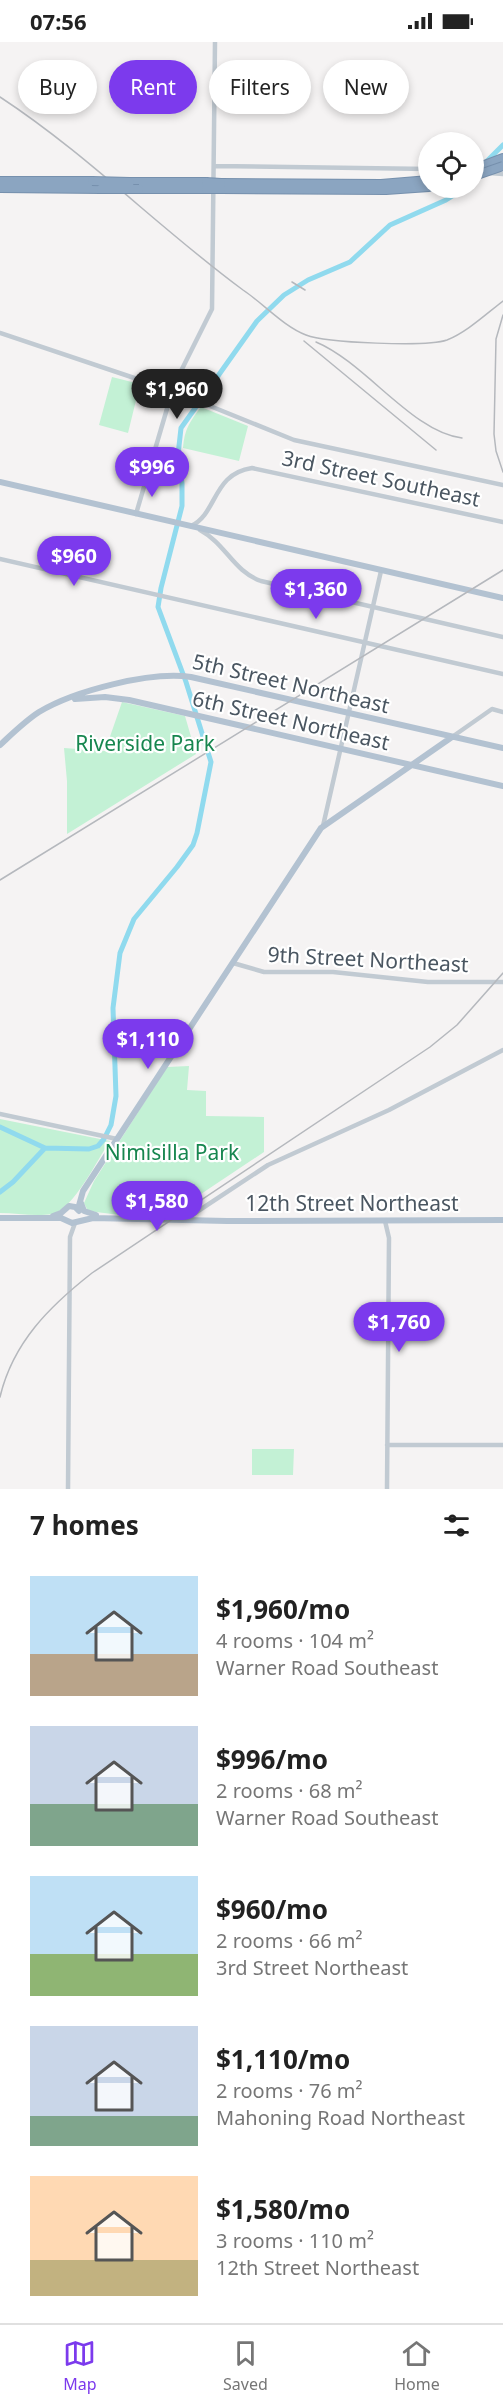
<!DOCTYPE html>
<meta charset="utf-8">
<style>
body{margin:0;font-family:"Noto Sans",sans-serif;background:#f6f6f6;color:#222;height:100vh;display:flex;flex-direction:column;font-size:22px;white-space:nowrap}
*{box-sizing:border-box;margin:0}
p{font-size:20px;color:#767676}
.icon{flex:none;width:33px;height:33px;fill:none;stroke:currentColor;stroke-width:2;stroke-linecap:round;stroke-linejoin:round}
.map{position:relative;height:1447px;overflow:hidden}
.sheet{display:flex;flex-direction:column;background:#fff;flex:1}
.sheet>*{flex:none}
.hud{position:absolute;left:18px;top:18px;width:468px;height:54px;display:flex;gap:12px}
.buttons{position:absolute;left:418px;top:90px;display:grid;gap:12px}
.buttons a{display:grid;place-items:center;width:66px;height:66px;border-radius:50%;background:#fff;box-shadow:0 3px 9px #0003;font-size:30px}
.price{position:absolute;translate:-50% -51px;padding:0 14px;border-radius:21px;background:#7c3aed;color:#fff;font-size:20px;line-height:39px;filter:drop-shadow(0 2px 3px #0008)}
.price::after{content:'';position:absolute;left:50%;top:36px;width:18px;height:14px;margin-left:-9px;background:inherit;clip-path:polygon(0 0,100% 0,50% 100%)}
.price.on{background:#222;color:#fff}
ul{padding:0;list-style:none}
li{display:flex;align-items:center;gap:18px;height:150px;padding:0 30px}
li span{display:grid;place-items:center;flex:none;width:168px;height:120px;border-radius:0px;color:#555}
li>.icon{margin-inline-start:auto}
span .icon{width:72px;height:72px;fill:#fffc;stroke-width:1}
li b{font-size:26px}
h2{display:flex;justify-content:space-between;align-items:center;height:72px;padding:0 30px;font-size:26px}
.pill{padding:0 21px;border-radius:27px;background:#fff;box-shadow:0 3px 9px #0003;font-size:21px;line-height:54px}
.pill.on{background:#7c3aed;color:#fff}
.status{display:flex;justify-content:space-between;align-items:center;height:42px;padding:0 30px;background:#fff;direction:ltr}
.status svg{height:16px;fill:currentColor}
.tabs{display:flex;justify-content:space-around;align-items:center;height:84px;border-top:2px solid #e0e0e0;background:#fff;font-size:16px;color:#767676}
.tabs a{display:grid;justify-items:center;gap:3px}
.tabs .on{color:#7c3aed}
.map>svg:first-child{display:block}
.park{fill:#c3f1d5}
.lines{fill:none;stroke-linecap:round;stroke-linejoin:round}
.river{stroke:#90daee;stroke-width:5}
.highway-casing{stroke:#7690ad;stroke-width:10}
.minor{stroke:#c1cad2;stroke-width:4.5}
.major{stroke:#b3c2d1;stroke-width:6}
.highway{stroke:#8ba5c1;stroke-width:8}
.rail{stroke:#b5b8bd;stroke-width:1.5}
.highway-bridge-casing{stroke:#7690ad;stroke-width:10;stroke-linecap:butt}
.highway-bridge{stroke:#8ba5c1;stroke-width:8}
.labels{text-anchor:middle;stroke-width:4.5;stroke-linejoin:round;paint-order:stroke}
.street-label{font-size:21px;fill:#4a5661;stroke:#fff}
.park-label{font-size:21px;fill:#17864f;stroke:#fff}
</style>
<div class="status"><b>07:56</b><svg viewBox="0 0 49 12"><path d="M0 12V9h3v3zM5 12V6h3v6zM10 12V3h3v9zM15 12V0h3v12zM26 1h20v11H26zM47 4h2v5h-2z"/></svg></div>
<div class="map">
<svg width="503" height="1447" viewBox="0 0 503 1447">
<rect width="100%" height="100%" fill="#f5f3f3"/>
<path class="park" d="M112,335L140,342L128,391L99,383Z
M201,365L248,384L239,419L183,406C184,388 190,379 201,365Z
M122,660L185,674L196,712L67,792V739L64,706L105,709Z
M189,1024L187,1048L206,1049V1074L264,1075V1110L168,1174L120,1173L88,1169L84,1161L94,1139L167,1025Z
M0,1077L110,1099C97,1118 74,1167 52,1172C36,1175 16,1171 0,1171Z
M252,1407H294L293,1433H252Z"/>
<g class="lines">
<path class="river" d="M483,123L503,103
M0,1085L45,1106L89,1107L98,1104L104,1097L111,1083L116,1054L113,966L120,911L134,877L177,825L193,803L197,791L211,720L186,640L158,565L161,546L182,464V441L178,413L181,386L257,279L284,253L308,238L350,220L390,183L446,158L465,146
M0,1150L13,1140L45,1106"/>
<defs>
<path id="highway" d="M474,127L503,116
M0,139H92
M130,140H206
M221,141L381,142L429,138
M0,146L101,147
M139,147H206
M221,147L386,148L429,145"/>
</defs>
<use href="#highway" class="highway-casing"/>
<path class="minor" d="M214,124L429,127
M489,131L503,132
M0,291L173,349L294,398L503,443
M136,472L174,343L212,267L215,0
M191,484C218,471 212,432 252,426L503,480
M200,488C226,502 233,529 261,539L503,595
M0,517L503,632
M452,695L492,667L503,670
M323,784L381,529
M233,921L264,930H333L428,940H503
M0,1072L117,1097
M186,1177L268,1123L389,1068L503,1008
M385,1179L389,1196L387,1447
M387,1403H503
M68,1447L70,1195L75,1181"/>
<path class="major" d="M0,440L503,556
M75,657L105,655L129,658L503,744
M0,703C13,691 25,679 39,670C74,649 150,629 191,635L503,706
M81,1161L84,1169L96,1173
M78,1167L83,1149L321,786L452,695
M53,1174L61,1171L69,1164L75,1165L79,1169
M0,1176H61L72,1181L93,1176L227,1179L503,1178"/>
<use href="#highway" class="highway"/>
<path class="rail" d="M0,55C87,112 160,187 243,248C264,262 283,284 306,293C326,301 427,305 447,298C467,290 486,272 503,259
M292,240L305,248
M503,273L496,297L494,392L496,409L503,430
M304,299L436,408
M316,300C366,321 412,390 462,396
M0,838L503,528
M0,1355C13,1300 50,1264 92,1231L430,1005L457,983L503,931"/>
<defs>
<path id="highway-bridge" d="M474,134L503,124
M92,139L130,140
M206,140L221,141
M101,147H139
M206,147H221"/>
</defs>
<use href="#highway-bridge" class="highway-bridge-casing"/>
<use href="#highway-bridge" class="highway-bridge"/>
</g>
<g class="labels">
<g class="street-label">
<text transform="translate(381 437) rotate(12)" y="7">3rd Street Southeast</text>
<text transform="translate(291 642) rotate(13)" y="7">5th Street Northeast</text>
<text transform="translate(291 679) rotate(13)" y="7">6th Street Northeast</text>
<text transform="translate(368 918) rotate(3)" y="7">9th Street Northeast</text>
<text x="352" y="1169">12th Street Northeast</text>
</g>
<g class="park-label">
<text x="145" y="709">Riverside Park</text>
<text x="172" y="1118">Nimisilla Park</text>
</g>
</g>
</svg>
<div class="buttons">
<a><svg class="icon" aria-label="locate" viewBox="0 0 24 24"><circle cx="12" cy="12" r="6"/><path d="M12 2v4M12 18v4M2 12h4M18 12h4"/></svg></a>
</div>
<b class="price on" style="left:177px;top:378px">$1,960</b>
<b class="price" style="left:152px;top:456px">$996</b>
<b class="price" style="left:74px;top:545px">$960</b>
<b class="price" style="left:316px;top:578px">$1,360</b>
<b class="price" style="left:148px;top:1028px">$1,110</b>
<b class="price" style="left:157px;top:1190px">$1,580</b>
<b class="price" style="left:399px;top:1311px">$1,760</b>
<div class="hud">
<a class="pill">Buy</a>
<a class="pill on">Rent</a>
<a class="pill">Filters</a>
<a class="pill">New</a>
</div>
</div>
<section class="sheet">
<h2>7 homes<svg class="icon" aria-label="filters" viewBox="0 0 24 24"><path d="M4 7h16M4 17h16"/><circle cx="9" cy="7" r="2"/><circle cx="15" cy="17" r="2"/></svg></h2>
<ul>
<li><span style="background:linear-gradient(#bfe0f5 65%,#b9a48a 0)"><svg class="icon" aria-label="home" viewBox="0 0 24 24"><path d="M3 11l9-7 9 7M6 9v11h12V9"/></svg></span><div><b>$1,960/mo</b><p>4 rooms · 104 m²</p><p>Warner Road Southeast</p></div></li>
<li><span style="background:linear-gradient(#c9d6e8 65%,#7fa58c 0)"><svg class="icon" aria-label="home" viewBox="0 0 24 24"><path d="M3 11l9-7 9 7M6 9v11h12V9"/></svg></span><div><b>$996/mo</b><p>2 rooms · 68 m²</p><p>Warner Road Southeast</p></div></li>
<li><span style="background:linear-gradient(#bfe0f5 65%,#8fb573 0)"><svg class="icon" aria-label="home" viewBox="0 0 24 24"><path d="M3 11l9-7 9 7M6 9v11h12V9"/></svg></span><div><b>$960/mo</b><p>2 rooms · 66 m²</p><p>3rd Street Northeast</p></div></li>
<li><span style="background:linear-gradient(#c9d6e8 75%,#7fa58c 0)"><svg class="icon" aria-label="home" viewBox="0 0 24 24"><path d="M3 11l9-7 9 7M6 9v11h12V9"/></svg></span><div><b>$1,110/mo</b><p>2 rooms · 76 m²</p><p>Mahoning Road Northeast</p></div></li>
<li><span style="background:linear-gradient(#ffd9b3 70%,#c2b280 0)"><svg class="icon" aria-label="home" viewBox="0 0 24 24"><path d="M3 11l9-7 9 7M6 9v11h12V9"/></svg></span><div><b>$1,580/mo</b><p>3 rooms · 110 m²</p><p>12th Street Northeast</p></div></li>
</ul>
</section>
<nav class="tabs">
<a class="on"><svg class="icon" aria-label="map" viewBox="0 0 24 24"><path d="M3 6l6-2 6 2 6-2v14l-6 2-6-2-6 2zM9 4v14M15 6v14"/></svg>Map</a>
<a><svg class="icon" aria-label="saved" viewBox="0 0 24 24"><path d="M7 4h10v16l-5-4-5 4z"/></svg>Saved</a>
<a><svg class="icon" aria-label="home" viewBox="0 0 24 24"><path d="M3 11l9-7 9 7M6 9v11h12V9"/></svg>Home</a>
</nav>
